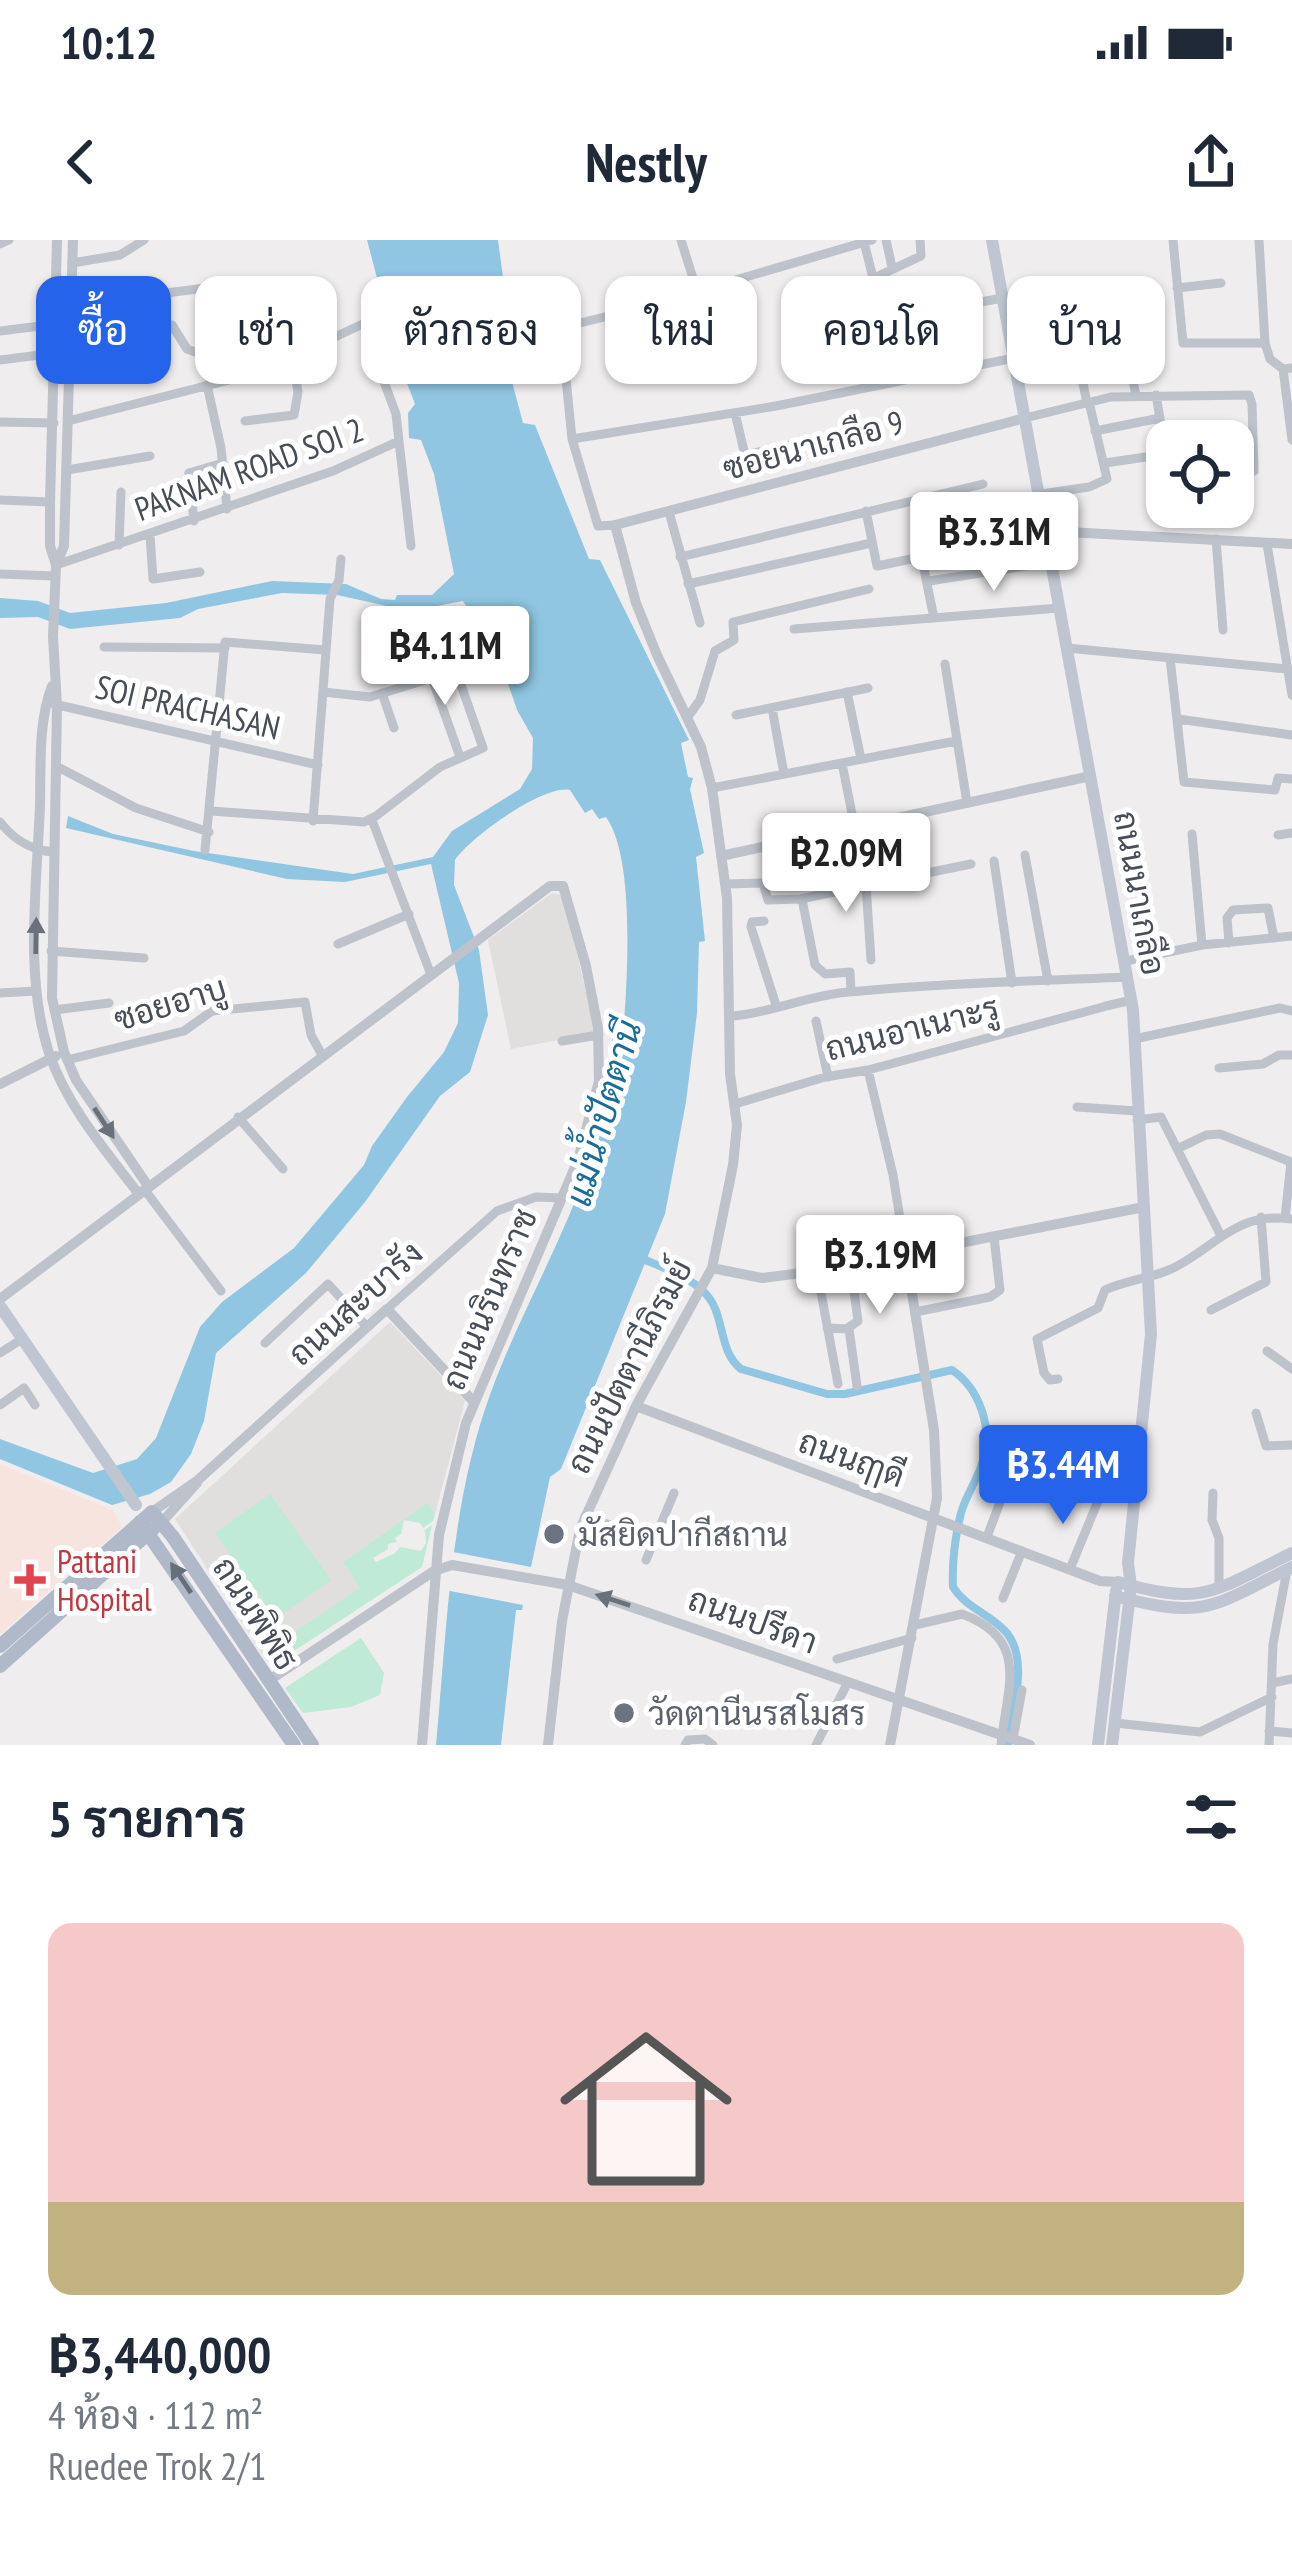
<!DOCTYPE html>
<html lang="th">
<meta charset="utf-8">
<style>
body{margin:0;font-family:"PT Sans Narrow",Sarabun,sans-serif;background:#f6f6f7;color:#1f2937;height:100vh;display:flex;flex-direction:column;font-size:45px;white-space:nowrap}
*{box-sizing:border-box;margin:0}
p{font-size:39px;color:#747a83}
.icon{flex:none;width:66px;height:66px;fill:none;stroke:currentColor;stroke-width:2;stroke-linecap:round;stroke-linejoin:round}
.map{position:relative;height:1505px;overflow:hidden}
.panel{display:flex;flex-direction:column;background:#fff;flex:1}
.panel>*{flex:none}
.banner{position:absolute;left:36px;top:36px;width:1221px;height:108px;display:flex;gap:24px}
.fabs{position:absolute;left:1146px;top:180px;display:grid;gap:24px}
.fabs a{display:grid;place-items:center;width:108px;height:108px;border-radius:24px;background:#fff;box-shadow:0 3px 9px #0004;font-size:60px}
.price{position:absolute;translate:-50% -102px;padding:0 27px;border-radius:12px;background:#fff;color:#222;font-size:39px;line-height:78px;filter:drop-shadow(0 3px 6px #0008)}
.price::after{content:'';position:absolute;left:50%;top:72px;width:36px;height:27px;margin-left:-18px;background:inherit;clip-path:polygon(0 0,100% 0,50% 100%)}
.price.current{background:#2563eb;color:#fff}
ul{padding:0;list-style:none}
li{display:grid;align-content:center;gap:24px;height:636px;padding:0 48px}
li+li{border-top:3px solid #e0e1e3}
li span{display:grid;place-items:center;height:372px;border-radius:24px;color:#555}
li>.icon{margin-inline-start:auto}
span .icon{width:216px;height:216px;fill:#fffc;stroke-width:1}
li b{font-size:51px}
h2{display:flex;justify-content:space-between;align-items:center;height:144px;padding:0 48px;font-size:51px}
.tag{padding:0 42px;border-radius:24px;background:#fff;box-shadow:0 3px 9px #0004;font-size:42px;line-height:108px}
.tag.current{background:#2563eb;color:#fff}
.status{display:flex;justify-content:space-between;align-items:center;height:84px;padding:0 60px;background:#fff;direction:ltr}
.status svg{height:33px;fill:currentColor}
header{display:flex;justify-content:space-between;align-items:center;height:156px;padding:0 48px;background:#fff;font-size:54px;font-weight:800}
.map>svg:first-child{display:block}
.education{fill:#e0dfde}
.medical{fill:#f8e4df}
.green{fill:#bfead5}
.water{fill:#90c6e2}
.pier{fill:#efeded}
.lines{fill:none;stroke-linecap:round;stroke-linejoin:round}
.canal{stroke:#90c6e2;stroke-width:8}
.minor{stroke:#bdc2cb;stroke-width:9}
.tertiary{stroke:#bdc2cb;stroke-width:10}
.secondary{stroke:#bfc6d2;stroke-width:12}
.primary{stroke:#afb9c9;stroke-width:14}
.oneway{fill:#6a717a}
.oneway2{fill:#666e7a}
.worship-dot{fill:#6b7280;stroke:#fff;stroke-width:4.5}
.health-dot{fill:#e0444e;stroke:#fff;stroke-width:4.5}
.labels{text-anchor:middle;stroke-width:10;stroke-linejoin:round;paint-order:stroke}
.street-label{font-size:33px;fill:#474e58;stroke:#fff}
.worship-label{font-size:33px;fill:#5b616d;stroke:#fff;text-anchor:start}
.health-label{font-size:33px;fill:#be3a42;stroke:#fff;text-anchor:start}
.water-label{font-size:36px;font-style:italic;fill:#1a6d99;stroke:#fff}
</style>
<div class="status"><b>10:12</b><svg viewBox="0 0 49 12"><path d="M0 12V9h3v3zM5 12V6h3v6zM10 12V3h3v9zM15 12V0h3v12zM26 1h20v11H26zM47 4h2v5h-2z"/></svg></div>
<header><svg class="icon" aria-label="back" viewBox="0 0 24 24"><path d="M15 5l-7 7 7 7"/></svg>Nestly<svg class="icon" aria-label="share" viewBox="0 0 24 24"><path d="M12 15V3M7 8l5-5 5 5M5 13v7h14v-7"/></svg></header>
<div class="map">
<svg width="1292" height="1505" viewBox="0 0 1292 1505">
<rect width="100%" height="100%" fill="#efeded"/>
<path class="education" d="M552,653L564,655L595,793L511,809L488,700Z
M390,1082L465,1161L435,1274L426,1264L343,1322L361,1348L262,1414L175,1279Z"/>
<path class="medical" d="M0,1224L113,1270L122,1287L0,1394Z"/>
<path class="green" d="M270,1254L331,1340L276,1379L215,1293Z
M427,1263L435,1274L433,1281L423,1288L420,1283L404,1280L401,1294L395,1298L397,1302L388,1304V1309L373,1318L376,1322L395,1313L400,1307L421,1311L426,1303L425,1290L432,1285L422,1327L277,1422L267,1421L262,1414L360,1348L343,1322Z
M361,1398L384,1433L380,1455L351,1467L303,1473L285,1448Z"/>
<path class="water" d="M367,0H498L511,96L501,100L523,183L535,185L589,319L600,320L689,500L681,503L688,537L693,538L690,549L704,613L696,617L705,701L699,702L697,773L686,862L665,974L561,1229L550,1237L522,1370H516L501,1505H436C447,1388 450,1263 491,1152C533,1037 613,924 612,798L623,797C627,744 636,619 606,577L599,579L592,569L585,573L570,550C544,544 469,598 455,620L454,645L479,710L488,775L470,832L440,856L365,962L306,1033L216,1113L204,1181L191,1214L171,1242L150,1254L112,1265L0,1219V1199L93,1233L137,1219L156,1198L200,1087L222,1062L294,1008L364,925L372,906L407,857L444,812L458,783L459,743L431,624L345,642L287,639L66,588L68,576L113,594L194,611L353,634L433,617L452,591L520,549L532,529L533,498L517,470L501,423L463,361L410,371L337,355L282,353L198,369L180,378L70,389L38,377L0,378V358L38,361L70,373L166,363L272,341L346,344L381,359L395,360L397,355H432L454,334L434,234L421,200L409,198L408,173L415,164L400,125Z"/>
<path class="pier" d="M453,1312L536,1328L528,1366L445,1350Z"/>
<g class="lines">
<path class="canal" d="M636,1016C658,1026 688,1035 705,1053C726,1074 717,1110 741,1129L827,1154H845L952,1130C980,1149 993,1188 983,1221C978,1239 966,1255 961,1273C955,1297 952,1323 953,1347C966,1368 990,1374 1005,1391C1031,1419 1011,1472 1008,1505"/>
<path class="minor" d="M681,0L697,51
M886,0L892,27
M1173,0L1183,103H1265
M1259,0L1265,103L1270,119L1283,129L1292,128
M864,2L885,86
M0,4L9,0
M72,23L120,15L144,0
M874,38L921,16L920,0
M1177,48L1221,43
M1066,61L1087,163
M71,65L245,43C273,58 281,88 291,116
M633,70L640,130
M1006,72L1116,51L1136,156
M561,88L572,199L598,286L615,285
M0,91L56,84
M539,93L633,70L872,0
M71,96L172,85L187,109L195,112L277,93
M813,108L947,68L1003,58
M0,120L55,113
M1283,129L1292,200
M207,145L221,208L227,269
M735,173L745,215L806,202
M1025,178L1111,157L1249,155L1252,164L1254,231L1233,235
M68,181L288,125L318,105L369,81
M245,181L294,175L298,152L293,123
M0,182L54,183
M1095,191L1160,178
M572,199L776,166L1014,118
M399,201L411,306
M1160,215L1162,237L1167,241
M1105,223L1166,214L1156,155
M67,230L150,216
M1041,254L1089,247L1107,239L1089,162
M0,260L50,262
M866,271L877,326L1048,291
M669,272L700,383
M194,281L189,233L223,223
M150,295L153,339L200,332
M1216,299L1223,390
M1267,304L1292,455
M119,305L121,252
M921,315L934,378
M680,317L983,244
M56,325L333,231L399,201L396,174L383,139
M0,334L55,336
M929,341L1052,322
M688,344L867,304
M794,389L1059,368
M104,407L225,408
M1067,408L1287,429
M1170,418L1184,542L1275,550L1278,538L1292,539
M945,424L967,563
M323,452L370,457L432,438
M847,452L861,519
M382,453L394,488
M54,464L318,525
M772,468L784,534
M736,475L868,448
M687,478L700,460L715,411L734,400L733,382L869,349
M1178,479L1292,495
M460,517L427,424L470,403
M842,523L866,645L871,720
M56,526L136,568L209,592
M712,548L956,501
M211,571L364,582L376,576L440,527L483,508L450,413
M372,580L430,732
M313,581L330,359L339,340L341,319
M0,582C14,600 30,610 53,612
M1192,594L1202,705
M1278,595L1292,593
M205,610L225,402L325,410
M1025,615L1048,741
M994,621L1012,743
M725,644L763,643L768,660L800,659L971,624
M802,659L815,725L825,734L850,732L851,751
M764,681L752,682L751,687L776,765
M1229,703L1227,678L1233,670L1268,668L1274,698
M338,704L409,674
M51,711L144,718
M1126,721L1202,705L1292,696
M0,753L36,751
M1106,766L1132,760
M54,770L109,763
M732,776C772,773 808,755 849,752C942,743 1035,741 1128,737
M816,781L828,837
M1134,799L1280,768L1292,771
M562,801L599,795
M67,820L184,791L212,771L305,762L311,795L322,815
M1219,828L1263,824L1279,815H1292
M868,830L893,935L906,1016
M735,864L825,837L868,830L1103,767
M1077,867L1137,871
M238,877L283,929
M1137,880L1161,877L1220,994
M1179,908L1206,895L1220,894L1291,922L1285,978
M144,949L221,1051
M817,1031L838,1144
M387,1069L497,971L536,957L562,958
M1211,1070L1266,1042L1261,977
M915,1072L990,1057L1000,1050L994,997
M827,1088L849,1089L857,1146
M848,1088L858,1081L852,1036
M265,1103L328,1044L367,1087
M1267,1111L1292,1129
M0,1113L22,1099
M1058,1139L1050,1140L1044,1133L1037,1099L1098,1068L1105,1050C1128,1039 1157,1038 1179,1025C1221,1001 1239,972 1292,979
M0,1165L24,1148L35,1165
M1256,1173L1266,1206L1292,1205
M1213,1253L1212,1280L1219,1298V1349
M585,1276L654,1301
M987,1297L1015,1222
M646,1320L674,1253
M1070,1329L1098,1261
M1003,1358L1022,1311
M915,1385L962,1374C1032,1400 1006,1449 1001,1505
M837,1419L912,1398
M1272,1443L1292,1439
M1115,1483L1200,1492L1272,1457
M1269,1491L1292,1493
M1013,1499L1022,1450
M685,1505L688,1500L705,1499L713,1505
M816,1505L848,1442
M1269,1505L1273,1404L1287,1330"/>
<path class="tertiary" d="M73,0L64,306L56,325L53,397L57,465L52,758L64,812L76,840L148,946
M1048,291L1292,304
M56,325L50,306V262L57,0
M52,446C38,482 41,526 40,565C37,645 24,736 49,813C67,866 105,910 138,953
M721,616L1091,536
M0,844L56,816
M712,1028L762,1038L817,1031L1144,967
M0,1059L550,646H563L586,726L598,788L599,841L578,920L466,1183L439,1295L422,1505
M636,1166L1100,1341L1118,1342
M152,1272L198,1240L387,1069L473,1161
M162,1282L197,1243
M268,1441L434,1331L452,1325L568,1345L1030,1505
M548,1505L562,1381L580,1289L636,1166L712,1028L733,925L737,885L730,834L727,658L712,548L701,507L657,415L636,363L615,285L1025,178
M890,1505L937,1258L934,1190L906,1016"/>
<path class="secondary" d="M992,0L1133,770L1151,1094L1128,1323L1131,1346L1112,1505
M0,1066L136,1265
M1118,1342C1206,1367 1213,1351 1292,1313
M1115,1356C1206,1380 1212,1367 1292,1327
M1098,1505L1116,1351"/>
<path class="primary" d="M140,1282L294,1505
M0,1406L152,1272L173,1297L312,1505
M0,1426L153,1289"/>
</g>
<defs><path id="oneway-solid" d="M-6-.8H1V-3.2L6.5 0L1 3.2V.8H-6Z" transform="scale(3)"/></defs>
<g class="oneway">
<use href="#oneway-solid" transform="translate(36 696) rotate(-89)"/>
<use href="#oneway-solid" transform="translate(104 883) rotate(57)"/>
<use href="#oneway-solid" transform="translate(613 1360) rotate(-162)"/>
</g>
<use class="oneway2" href="#oneway-solid" transform="translate(181 1338) rotate(-124)"/>
<g class="worship-dot">
<circle cx="554" cy="1294" r="12"/>
<circle cx="624" cy="1473" r="12"/>
</g>
<path class="health-dot" d="M24 1322h12v12h12v12h-12v12h-12v-12h-12v-12h12z"/>
<g class="labels">
<g class="street-label">
<text transform="translate(813 205) rotate(-15)" y="12">ซอยนาเกลือ 9</text>
<text transform="translate(249 229) rotate(-20)" y="12">PAKNAM ROAD SOI 2</text>
<text transform="translate(188 467) rotate(13)" y="12">SOI PRACHASAN</text>
<text transform="translate(1140 653) rotate(80)" y="12">ถนนนาเกลือ</text>
<text transform="translate(170 763) rotate(-17)" y="12">ซอยอาบู</text>
<text transform="translate(912 788) rotate(-14)" y="12">ถนนอาเนาะรู</text>
<text transform="translate(489 1059) rotate(-67)" y="12">ถนนนรินทราช</text>
<text transform="translate(355 1063) rotate(-42)" y="12">ถนนสะบารัง</text>
<text transform="translate(629 1126) rotate(-63)" y="12">ถนนปัตตานีภิรมย์</text>
<text transform="translate(852 1218) rotate(20)" y="12">ถนนฤๅดี</text>
<text transform="translate(256 1373) rotate(57)" y="12">ถนนพิพิธ</text>
<text transform="translate(753 1380) rotate(20)" y="12">ถนนปรีดา</text>
</g>
<g class="worship-label">
<text x="578" y="1306">มัสยิดปากีสถาน</text>
<text x="648" y="1485">วัดตานีนรสโมสร</text>
</g>
<g class="health-label">
<text x="57" y="1333">Pattani<tspan x="57" dy="38">Hospital</tspan></text>
</g>
<g class="water-label">
<text transform="translate(603 873) rotate(-74)" y="13">แม่น้ำปัตตานี</text>
</g>
</g>
</svg>
<div class="fabs">
<a><svg class="icon" aria-label="locate" viewBox="0 0 24 24"><circle cx="12" cy="12" r="6"/><path d="M12 2v4M12 18v4M2 12h4M18 12h4"/></svg></a>
</div>
<b class="price" style="left:994px;top:354px">฿3.31M</b>
<b class="price" style="left:445px;top:468px">฿4.11M</b>
<b class="price" style="left:846px;top:675px">฿2.09M</b>
<b class="price" style="left:880px;top:1077px">฿3.19M</b>
<b class="price current" style="left:1063px;top:1287px">฿3.44M</b>
<div class="banner">
<a class="tag current">ซื้อ</a>
<a class="tag">เช่า</a>
<a class="tag">ตัวกรอง</a>
<a class="tag">ใหม่</a>
<a class="tag">คอนโด</a>
<a class="tag">บ้าน</a>
</div>
</div>
<section class="panel">
<h2>5 รายการ<svg class="icon" aria-label="filters" viewBox="0 0 24 24"><path d="M4 7h16M4 17h16"/><circle cx="9" cy="7" r="2"/><circle cx="15" cy="17" r="2"/></svg></h2>
<ul>
<li><span style="background:linear-gradient(#f6c9c9 75%,#c2b280 0)"><svg class="icon" aria-label="home" viewBox="0 0 24 24"><path d="M3 11l9-7 9 7M6 9v11h12V9"/></svg></span><div><b>฿3,440,000</b><p>4 ห้อง · 112 m²</p><p>Ruedee Trok 2/1</p></div></li>
</ul>
</section>
